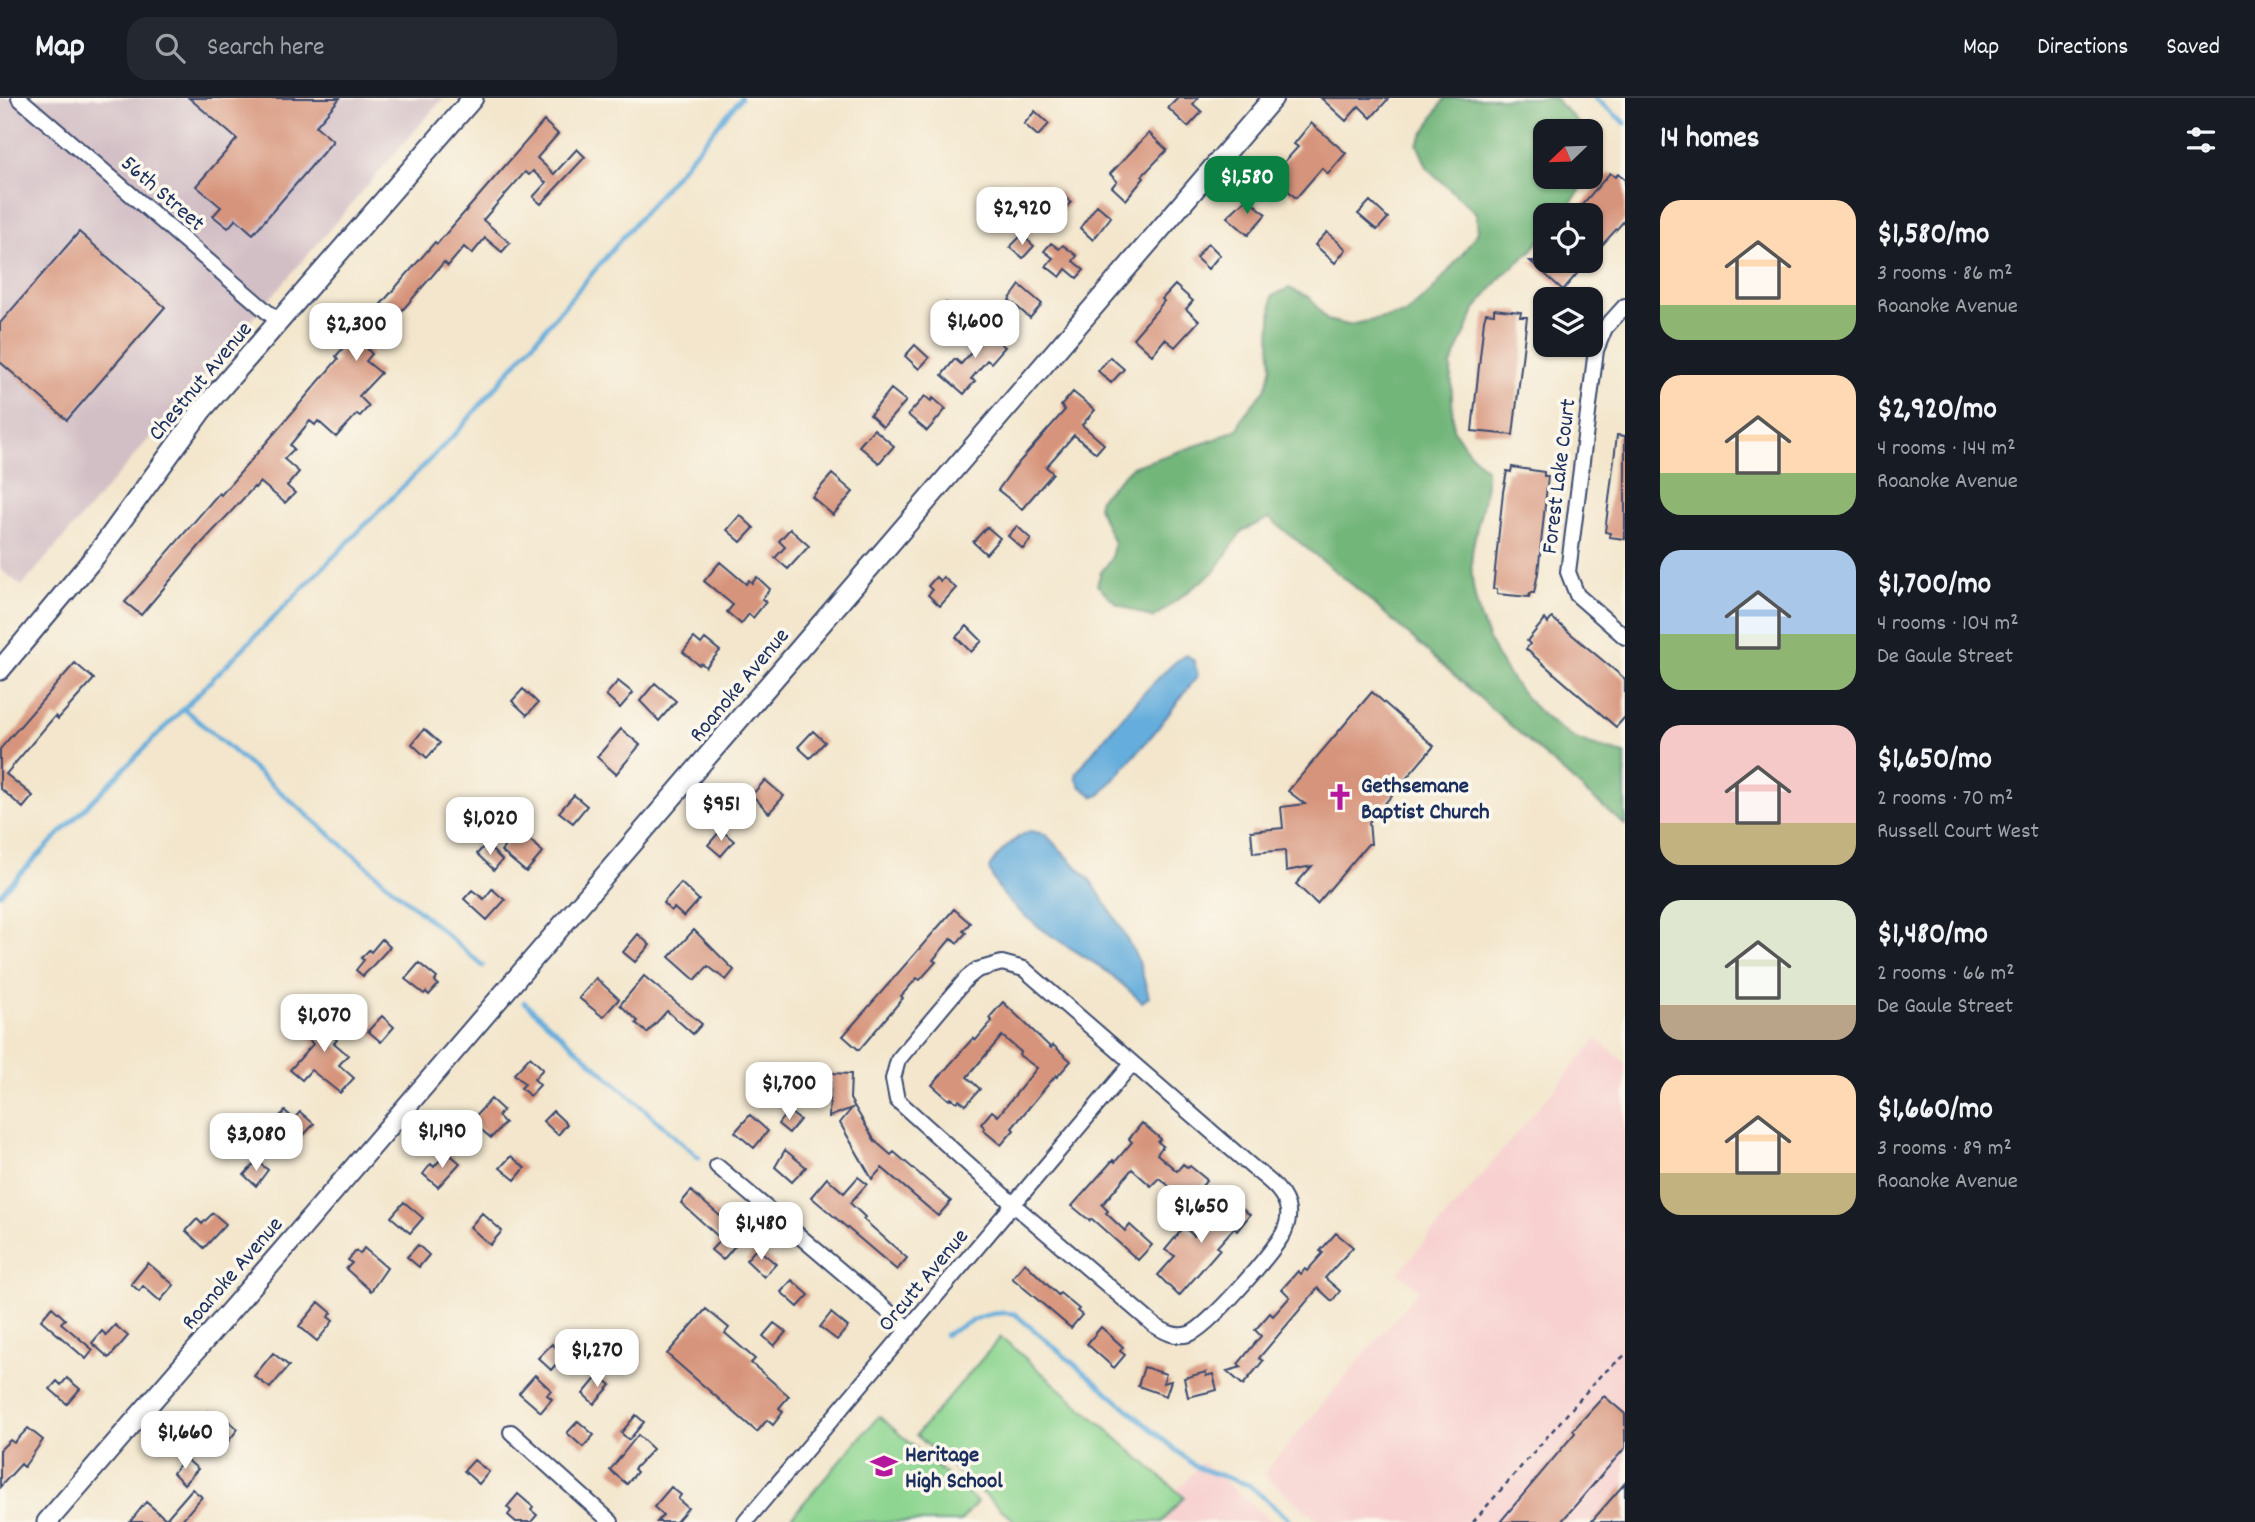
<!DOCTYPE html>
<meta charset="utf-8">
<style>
body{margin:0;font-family:Dekko,sans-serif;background:#242831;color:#f1f3f6;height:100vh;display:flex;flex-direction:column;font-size:26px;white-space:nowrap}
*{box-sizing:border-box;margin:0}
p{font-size:23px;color:#9ea1a6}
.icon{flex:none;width:38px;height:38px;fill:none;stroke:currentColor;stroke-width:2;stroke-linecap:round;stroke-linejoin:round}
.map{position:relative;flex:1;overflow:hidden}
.drawer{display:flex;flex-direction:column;background:#171b24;width:630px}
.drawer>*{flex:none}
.needle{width:46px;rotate:247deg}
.buttons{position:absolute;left:1533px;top:21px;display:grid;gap:14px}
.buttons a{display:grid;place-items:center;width:70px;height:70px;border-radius:14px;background:#171b24;box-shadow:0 2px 5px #0004;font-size:35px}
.price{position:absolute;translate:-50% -60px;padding:0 16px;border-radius:14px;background:#fff;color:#222;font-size:23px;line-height:46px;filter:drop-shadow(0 2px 4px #0008)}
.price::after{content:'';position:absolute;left:50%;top:42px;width:21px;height:16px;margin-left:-10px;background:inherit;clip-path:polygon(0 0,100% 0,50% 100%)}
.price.selected{background:#0b8043;color:#fff}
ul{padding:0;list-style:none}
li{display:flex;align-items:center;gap:21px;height:175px;padding:0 35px}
li span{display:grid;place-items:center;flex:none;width:196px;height:140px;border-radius:21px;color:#555}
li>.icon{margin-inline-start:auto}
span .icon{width:84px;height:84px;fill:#fffc;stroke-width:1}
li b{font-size:30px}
h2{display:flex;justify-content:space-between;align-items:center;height:84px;padding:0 35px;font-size:30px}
header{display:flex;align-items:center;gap:42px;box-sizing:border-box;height:98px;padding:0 35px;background:#171b24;border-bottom:2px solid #363941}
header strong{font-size:33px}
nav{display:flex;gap:38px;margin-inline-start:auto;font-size:24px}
.search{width:490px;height:63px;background:#242831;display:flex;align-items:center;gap:18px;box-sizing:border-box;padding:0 24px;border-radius:21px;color:#9ea1a6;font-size:26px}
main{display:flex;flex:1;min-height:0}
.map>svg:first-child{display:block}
.built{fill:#f7d0cf}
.industrial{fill:#d2bec5}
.green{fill:#8dd590;stroke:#548277;stroke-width:2}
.forest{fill:#72b67a;stroke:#46726c;stroke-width:2}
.water{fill:#65addc;stroke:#406e9d;stroke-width:2}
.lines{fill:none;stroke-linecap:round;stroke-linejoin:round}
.stream{stroke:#65addc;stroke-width:4.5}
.building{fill:#d7947b}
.street-casing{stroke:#3b4a6e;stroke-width:18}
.secondary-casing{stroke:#3b4a6e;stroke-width:23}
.path{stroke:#3b4a6e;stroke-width:2.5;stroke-dasharray:5 5;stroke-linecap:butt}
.street{stroke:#fff;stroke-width:14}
.secondary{stroke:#fff;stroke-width:19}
.labels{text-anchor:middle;stroke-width:7;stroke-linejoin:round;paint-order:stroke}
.street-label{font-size:23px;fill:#1b2f5e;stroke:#fbf7ec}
.poi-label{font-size:23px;font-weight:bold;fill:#1b2f5e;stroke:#fbf7ec;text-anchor:start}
</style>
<header>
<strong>Map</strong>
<div class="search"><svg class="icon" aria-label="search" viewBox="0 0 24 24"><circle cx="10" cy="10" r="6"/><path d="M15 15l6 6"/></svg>Search here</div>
<nav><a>Map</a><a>Directions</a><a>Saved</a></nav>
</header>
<main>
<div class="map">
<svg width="1625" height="1424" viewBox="0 0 1625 1424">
<rect width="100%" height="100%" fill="#fbf7ec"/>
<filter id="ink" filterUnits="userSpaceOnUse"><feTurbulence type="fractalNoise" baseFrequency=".0143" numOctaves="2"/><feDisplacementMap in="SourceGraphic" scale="14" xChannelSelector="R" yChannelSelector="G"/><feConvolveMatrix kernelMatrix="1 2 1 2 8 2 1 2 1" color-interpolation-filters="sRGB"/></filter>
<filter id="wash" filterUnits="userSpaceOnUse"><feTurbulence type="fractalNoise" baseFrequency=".00686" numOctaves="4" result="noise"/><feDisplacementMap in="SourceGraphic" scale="28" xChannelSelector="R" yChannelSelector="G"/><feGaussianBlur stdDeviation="1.57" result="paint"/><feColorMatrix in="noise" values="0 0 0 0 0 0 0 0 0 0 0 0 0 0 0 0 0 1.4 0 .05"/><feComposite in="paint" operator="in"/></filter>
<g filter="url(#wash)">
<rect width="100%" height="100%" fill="#f3e6cc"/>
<path class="built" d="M1597,941L1625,965V1424H1319L1263,1376L1419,1192L1399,1174Z
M1202,1364L1272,1424H1151Z"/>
<path class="industrial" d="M0,0H443L22,488L0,471Z"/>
<path class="green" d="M1001,1239L1184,1399L1162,1424H1016L916,1337Z
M879,1318L977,1404L960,1424H787Z"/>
<path class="forest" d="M1445,0H1554L1577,23L1582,33H1545V79H1586L1579,94L1561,117H1545V136L1532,152L1503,177L1476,210L1451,267L1453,331L1468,353L1486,371C1488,401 1475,427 1472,456C1466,521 1513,603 1569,637C1585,647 1607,651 1625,656V727L1589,697L1355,489L1269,420L1242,433L1215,473L1153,520L1117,506L1097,487L1101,474L1111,462L1114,445L1098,409L1100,400L1132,369L1213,342L1239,330L1241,321L1266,290L1272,268L1270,244L1272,198L1289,190L1309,199L1327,222L1348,227L1405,216L1432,193L1464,154L1478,133L1476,115L1428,71L1417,46Z"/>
<path class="water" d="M1187,557L1194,563L1198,577L1154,635L1101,696L1095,699L1081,689L1076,680L1077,674C1093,653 1168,562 1187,557Z
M1030,733L1045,736L1091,783L1120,828L1139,864L1149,899L1142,904C1131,894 1120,884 1109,875C1073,849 1001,815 989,770C998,755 1014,740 1030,733Z"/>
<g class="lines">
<path class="stream" d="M1595,0L1625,25
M183,610L483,868
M0,796L459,332L741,0
M524,904L699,1060
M945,1237C970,1224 986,1211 1015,1216L1196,1369L1249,1387L1292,1424"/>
</g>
<g id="blocks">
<path class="building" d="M189,0H340L316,28L333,43L253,136L236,121L228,130L213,118L221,109L196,88L237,41Z
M1178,0H1198L1193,6L1202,14L1188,29L1168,10Z
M1321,0H1389L1371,20L1359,8L1346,23Z
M1035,13L1049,26L1038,38L1024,26Z
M544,23L558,36L537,60L554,76L577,51L585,59L541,106L533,99L546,85L533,73L529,77L525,74L483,122L510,145L502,154L485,140L472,156L464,149L448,168L444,164L368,252L372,256L366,263L381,275L359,298L369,308L360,318L357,316L336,339L318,323L315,327L310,323L290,347L294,351L284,361L299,374L287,388L295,395L285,405L260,384L255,390L254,389L201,446L141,517L125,504L219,395L221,397L285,323L338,261L336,258L382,205L435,144L437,146Z
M1311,25L1346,55L1328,76L1322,70L1296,100L1281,86L1274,94L1262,83L1275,68L1278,71L1298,49L1294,46Z
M1149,35L1167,52L1142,78L1144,80L1126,102L1112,89L1117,83L1110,76Z
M1610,75L1615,79L1618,76L1625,82V122L1591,159V117H1573Z
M1059,93L1071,104L1054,123L1042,113Z
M1247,100L1266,116L1248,137L1227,119Z
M1370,103L1388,120L1377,132L1358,116Z
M1097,107L1111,119L1093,142L1080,130Z
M79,134L165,209L67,322L0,264V225Z
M1327,134L1346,151L1335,165L1315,147Z
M1022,137L1034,148L1023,160L1010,149Z
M1051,145L1059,151L1063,147L1077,158L1073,163L1084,172L1077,180L1066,171L1060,179L1046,168L1053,160L1044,153Z
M1208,145L1220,157L1208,171L1196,160Z
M1530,163H1588L1563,192Z
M1020,187L1042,206L1030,220L1009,202Z
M1175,187L1193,203L1186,211L1199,223L1175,249L1165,241L1152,257L1133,240L1157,212L1164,203L1162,201Z
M946,205L964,219L953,232L936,217Z
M1494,211L1521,214L1520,219H1527L1513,337L1472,333L1484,222L1486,215L1494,216Z
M988,226L1006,241L1001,246L1005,249L991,265L987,262L971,281L975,283L964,296L942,277L955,261L961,266L985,239L981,235Z
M915,247L929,260L919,271L905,258Z
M1110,259L1124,271L1111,285L1098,273Z
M891,291L906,303L883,329L870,317Z
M1073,294L1095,312L1082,327L1104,346L1096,355L1074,337L1046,369L1053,375L1022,411L998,392L1014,370L1065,312L1061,308Z
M925,298L931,303L933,300L946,311L927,333L908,317Z
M874,331L894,348L879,365L859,348Z
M1617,337L1625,338V441L1609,439L1610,435L1605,434Z
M1512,369L1544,374V378H1548L1538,475L1534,495H1530L1529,499L1497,496V491H1493L1503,394L1507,373L1511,374Z
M832,376L853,394L833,417L812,399Z
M740,417L754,430L741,444L727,432Z
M1017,428L1031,441L1023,451L1008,438Z
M987,429L1000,440L986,456L973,444Z
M790,431L809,448L788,471L775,460L785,449L779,443Z
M720,464L746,486L749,482L752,485L757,479L770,491L762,501L766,504L753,520L749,516L741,526L727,514L733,507L704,483Z
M936,479L940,483L943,479L956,490L940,508L928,497L932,492L928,488Z
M1552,520L1625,581V619L1616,629L1526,551L1530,546L1527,543L1545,521L1548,525Z
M967,528L982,543L971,554L956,539Z
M694,540L701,546L705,541L720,553L706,569L701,565L699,567L683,554Z
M75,565L94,581L58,621L55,618L6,676L33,698L23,710L0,690V651Z
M618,583L633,595L620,610L606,597Z
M655,585L676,603L659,623L640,603Z
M523,591L538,605L527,617L512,603Z
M1372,594L1434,648L1369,724L1371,746H1368L1317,806L1296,786L1312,768L1286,773L1285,752L1253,755L1251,733L1283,730L1281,709L1305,706L1288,693Z
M424,631L440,645L427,660L412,646Z
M621,631L640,647L616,676L597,659Z
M813,633L825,644L810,660L798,649Z
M765,682L784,698L769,715L752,697Z
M574,697L587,708L573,725L559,714Z
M519,732L543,754L526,774L501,753Z
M721,732L734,743L721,758L708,747Z
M486,746L502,762L494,772L477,756Z
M681,785L699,802L684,819L674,810L671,813L663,805Z
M492,791L505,802L487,822L464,801L472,792L484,801Z
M954,811L970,825L963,833L966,835L957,845L952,840L948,844L933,862L936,864L920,882L917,880L901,898L903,900L859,952L843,938Z
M694,832L734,872L726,882L708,868L695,882L669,859Z
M638,836L650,847L635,864L623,854Z
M382,841L390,849L363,878L356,872L364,862L361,860L369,852L371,854Z
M419,865L437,880L435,883L438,887L429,897L426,894L424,896L405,881Z
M644,878L702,926L693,936L667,913L647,935L636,925L638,923L620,907Z
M596,880L619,901L603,919L579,900Z
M1003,904L1051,950L1053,947L1071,963L1057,979L1056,977L1012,1030L1014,1032L1001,1047L983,1032L985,1030L981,1026L992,1013L998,1018L1037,970L1019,957L1021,954L1002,938L967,979L980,991L966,1007L959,1002L957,1004L951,1000L949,1002L932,987L973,940L976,942L992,923L989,920Z
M330,908L341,918L328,933L337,942L334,945L348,957L339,967L354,980L340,995L311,972L302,982L290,972L313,946L304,936Z
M382,918L394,929L381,944L368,933Z
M530,959L543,971L534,981L540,987L530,998L521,990L525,986L514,976Z
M831,975L851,976L850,1001L875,1043L891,1057L894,1054L951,1103L938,1118L882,1070L872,1081L840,1025L852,1010L829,1019Z
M491,1001L503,1012L498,1018L505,1025L491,1040L471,1023Z
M285,1013L294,1021L300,1014L314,1026L298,1043L277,1021Z
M553,1013L567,1026L558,1037L543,1023Z
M788,1013L800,1022L789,1035L778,1026Z
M750,1017L768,1033L754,1050L735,1034Z
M1142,1025L1161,1041L1158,1044L1163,1048L1157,1056L1177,1073L1183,1066L1188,1070L1190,1068L1207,1082L1189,1104L1159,1080L1151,1088L1132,1071L1102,1107L1108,1113L1106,1115L1125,1133L1130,1127L1152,1147L1138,1162L1092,1121L1090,1123L1072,1108L1113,1062L1115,1064L1132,1044L1129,1041Z
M785,1052L806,1069L792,1084L775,1069Z
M447,1054L460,1065L438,1089L423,1076L431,1066L434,1069Z
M511,1058L525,1070L515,1082L500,1070Z
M257,1063L268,1072L256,1088L244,1077Z
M858,1079L867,1086L850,1105L865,1119L863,1121L907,1160L897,1172L811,1099L827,1080L844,1095Z
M691,1093L740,1135L735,1141L738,1144L723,1162L711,1152L721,1141L681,1105Z
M1226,1098L1250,1117L1237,1133L1234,1130L1217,1149L1220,1151L1179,1198L1158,1177L1175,1158L1165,1152L1184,1129L1194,1138Z
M404,1104L423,1120L410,1135L391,1119Z
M213,1115L226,1126L204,1150L186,1133L197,1121L202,1126Z
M482,1115L502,1133L490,1147L470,1129Z
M1336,1135L1353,1149L1325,1180L1340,1193L1332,1203L1318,1190L1259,1260L1263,1263L1243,1287L1227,1273L1242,1269L1238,1266L1261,1238L1255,1232L1270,1215L1273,1218L1290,1199L1282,1191L1298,1173L1301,1176L1305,1171L1307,1173L1323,1155L1320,1153Z
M418,1147L429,1157L419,1169L407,1159Z
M364,1150L387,1170L371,1193L346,1171L352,1165L348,1162L356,1153L360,1156Z
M757,1150L776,1166L764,1179L746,1162Z
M148,1165L174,1187L160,1203L143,1188L139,1193L131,1186Z
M1025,1165L1058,1197L1060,1195L1079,1211L1077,1213L1082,1217L1071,1230L1012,1180Z
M792,1182L809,1197L798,1209L781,1194Z
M319,1204L332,1215L328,1219L333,1223L317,1243L299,1228Z
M52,1209L65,1221L61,1225L93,1252L86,1261L41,1222Z
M706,1211L729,1230L725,1235L755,1261L751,1265L789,1298L779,1310L783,1314L773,1327L767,1322L757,1334L667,1256Z
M831,1215L848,1229L837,1242L820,1229Z
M774,1225L786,1234L774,1248L763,1238Z
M115,1227L128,1238L109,1260L92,1245L102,1233L106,1237Z
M1101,1229L1123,1249L1120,1253L1125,1257L1114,1270L1087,1246Z
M552,1246L564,1257L551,1272L538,1260Z
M273,1255L289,1268L270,1290L254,1278Z
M1144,1269L1166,1276L1163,1285L1171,1283L1166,1298L1138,1288Z
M1206,1274V1278L1213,1276L1217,1292L1188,1299L1184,1280Z
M535,1277L551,1292L547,1297L552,1301L541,1314L519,1295Z
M599,1277L611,1287L594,1306L583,1296Z
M67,1280L80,1291L67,1306L50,1291L57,1283L61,1287Z
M1604,1298L1625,1316V1350L1561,1424H1500L1575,1335L1573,1332Z
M208,1313L216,1320L220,1316L238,1331L226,1346L223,1343L214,1353L199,1340L207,1330L199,1323Z
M636,1317L644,1324L629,1342L621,1335Z
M578,1323L594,1337L583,1349L567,1335Z
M28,1330L43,1342L24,1369L21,1366L0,1389V1352L10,1342L14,1345Z
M638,1337L653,1351L634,1371L637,1374L627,1386L610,1372Z
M185,1360L198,1371L184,1386L173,1375Z
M474,1362L489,1374L479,1386L464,1373Z
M1625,1385V1424H1591Z
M671,1389L681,1397L678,1401L688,1410L676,1424H657L663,1417L654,1409Z
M192,1391L202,1399L180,1424H130L146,1404L166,1421Z
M518,1396L533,1409L531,1412L537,1417L531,1424H516L508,1417L511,1413L507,1409Z"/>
</g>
</g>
<g filter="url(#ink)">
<use href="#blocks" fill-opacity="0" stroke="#3b4a6e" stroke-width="2"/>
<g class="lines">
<defs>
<path id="street" d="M19,0L279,224
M1625,208L1605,230L1596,252L1568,474L1577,497L1625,539
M1002,865L1024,871L1251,1068C1265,1080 1286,1093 1288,1113C1289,1120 1287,1127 1284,1134C1274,1153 1207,1231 1189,1236C1175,1240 1165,1234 1154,1227L1014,1107L897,1002L893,981L898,962L967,880L977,872Z
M717,1068L909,1231
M511,1334L611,1424
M745,1424L1132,966"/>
<path id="secondary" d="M0,572L97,456L202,312L473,0
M47,1424L296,1137L1273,0"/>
</defs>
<use href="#street" class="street-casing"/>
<use href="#secondary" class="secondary-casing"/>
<path class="path" d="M1473,1424L1600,1278L1625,1257"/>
<use href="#street" class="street"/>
<use href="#secondary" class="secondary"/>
</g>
</g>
<defs>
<symbol id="church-bare" viewBox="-9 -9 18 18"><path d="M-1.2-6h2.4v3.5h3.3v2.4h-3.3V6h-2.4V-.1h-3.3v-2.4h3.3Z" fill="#b5179e" stroke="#fbf7ec" stroke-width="2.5" paint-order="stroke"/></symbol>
<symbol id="school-bare" viewBox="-9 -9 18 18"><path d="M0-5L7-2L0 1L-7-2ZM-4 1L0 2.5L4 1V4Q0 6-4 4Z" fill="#b5179e" stroke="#fbf7ec" stroke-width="2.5" paint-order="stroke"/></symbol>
</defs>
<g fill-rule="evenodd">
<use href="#church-bare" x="1321" y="680" width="38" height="38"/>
<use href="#school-bare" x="865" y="1349" width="38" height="38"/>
</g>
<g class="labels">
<g class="street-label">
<text transform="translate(164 94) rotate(41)" y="8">56th Street</text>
<text transform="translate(199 282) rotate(-50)" y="8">Chestnut Avenue</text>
<text transform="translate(1557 378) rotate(-83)" y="8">Forest Lake Court</text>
<text transform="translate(738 586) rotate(-50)" y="8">Roanoke Avenue</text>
<text transform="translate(231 1174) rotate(-49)" y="8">Roanoke Avenue</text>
<text transform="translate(922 1181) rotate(-50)" y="8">Orcutt Avenue</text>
</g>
<g class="poi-label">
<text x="1361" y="694">Gethsemane<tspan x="1361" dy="26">Baptist Church</tspan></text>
<text x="905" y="1363">Heritage<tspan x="905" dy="26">High School</tspan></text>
</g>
</g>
</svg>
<div class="buttons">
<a><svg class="needle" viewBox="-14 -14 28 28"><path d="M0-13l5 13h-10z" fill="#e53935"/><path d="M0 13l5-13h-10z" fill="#9ea1a6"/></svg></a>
<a><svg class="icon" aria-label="locate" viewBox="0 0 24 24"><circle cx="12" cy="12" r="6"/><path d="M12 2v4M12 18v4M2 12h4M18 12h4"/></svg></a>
<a><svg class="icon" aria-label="layers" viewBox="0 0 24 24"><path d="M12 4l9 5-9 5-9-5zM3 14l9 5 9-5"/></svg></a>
</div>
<b class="price selected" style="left:1247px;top:118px">$1,580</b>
<b class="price" style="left:1022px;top:149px">$2,920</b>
<b class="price" style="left:975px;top:262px">$1,600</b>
<b class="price" style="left:356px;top:265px">$2,300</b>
<b class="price" style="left:721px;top:745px">$951</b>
<b class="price" style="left:490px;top:759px">$1,020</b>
<b class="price" style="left:324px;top:956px">$1,070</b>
<b class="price" style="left:789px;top:1024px">$1,700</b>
<b class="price" style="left:442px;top:1072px">$1,190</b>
<b class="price" style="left:256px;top:1075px">$3,080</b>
<b class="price" style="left:1201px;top:1147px">$1,650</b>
<b class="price" style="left:761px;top:1164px">$1,480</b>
<b class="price" style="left:597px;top:1291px">$1,270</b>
<b class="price" style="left:185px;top:1373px">$1,660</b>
</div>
<section class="drawer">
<h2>14 homes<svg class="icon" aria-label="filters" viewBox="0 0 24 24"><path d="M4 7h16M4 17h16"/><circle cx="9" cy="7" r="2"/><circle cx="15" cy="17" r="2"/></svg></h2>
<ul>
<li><span style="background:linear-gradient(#ffd9b3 75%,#8fb573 0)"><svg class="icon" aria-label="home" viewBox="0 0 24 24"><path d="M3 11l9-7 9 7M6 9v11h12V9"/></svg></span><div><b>$1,580/mo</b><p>3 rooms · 86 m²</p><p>Roanoke Avenue</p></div></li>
<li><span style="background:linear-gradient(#ffd9b3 70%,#8fb573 0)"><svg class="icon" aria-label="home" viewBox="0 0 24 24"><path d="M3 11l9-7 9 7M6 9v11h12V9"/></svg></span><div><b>$2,920/mo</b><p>4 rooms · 144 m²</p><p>Roanoke Avenue</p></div></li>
<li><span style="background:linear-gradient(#a9c7e8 60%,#8fb573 0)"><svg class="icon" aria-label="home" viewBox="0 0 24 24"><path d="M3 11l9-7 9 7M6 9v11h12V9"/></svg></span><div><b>$1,700/mo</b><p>4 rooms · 104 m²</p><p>De Gaule Street</p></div></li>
<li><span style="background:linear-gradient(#f6c9c9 70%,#c2b280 0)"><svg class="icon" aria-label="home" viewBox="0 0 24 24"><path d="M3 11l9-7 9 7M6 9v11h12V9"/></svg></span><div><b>$1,650/mo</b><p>2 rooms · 70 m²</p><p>Russell Court West</p></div></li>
<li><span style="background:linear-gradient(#dfe7d0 75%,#b9a48a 0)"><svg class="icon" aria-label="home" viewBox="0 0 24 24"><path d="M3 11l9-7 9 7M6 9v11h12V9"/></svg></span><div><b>$1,480/mo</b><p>2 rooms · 66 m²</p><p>De Gaule Street</p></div></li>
<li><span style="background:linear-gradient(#ffd9b3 70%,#c2b280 0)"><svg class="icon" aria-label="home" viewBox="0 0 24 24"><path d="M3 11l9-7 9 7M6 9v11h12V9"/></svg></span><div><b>$1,660/mo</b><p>3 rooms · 89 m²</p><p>Roanoke Avenue</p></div></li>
</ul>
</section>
</main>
